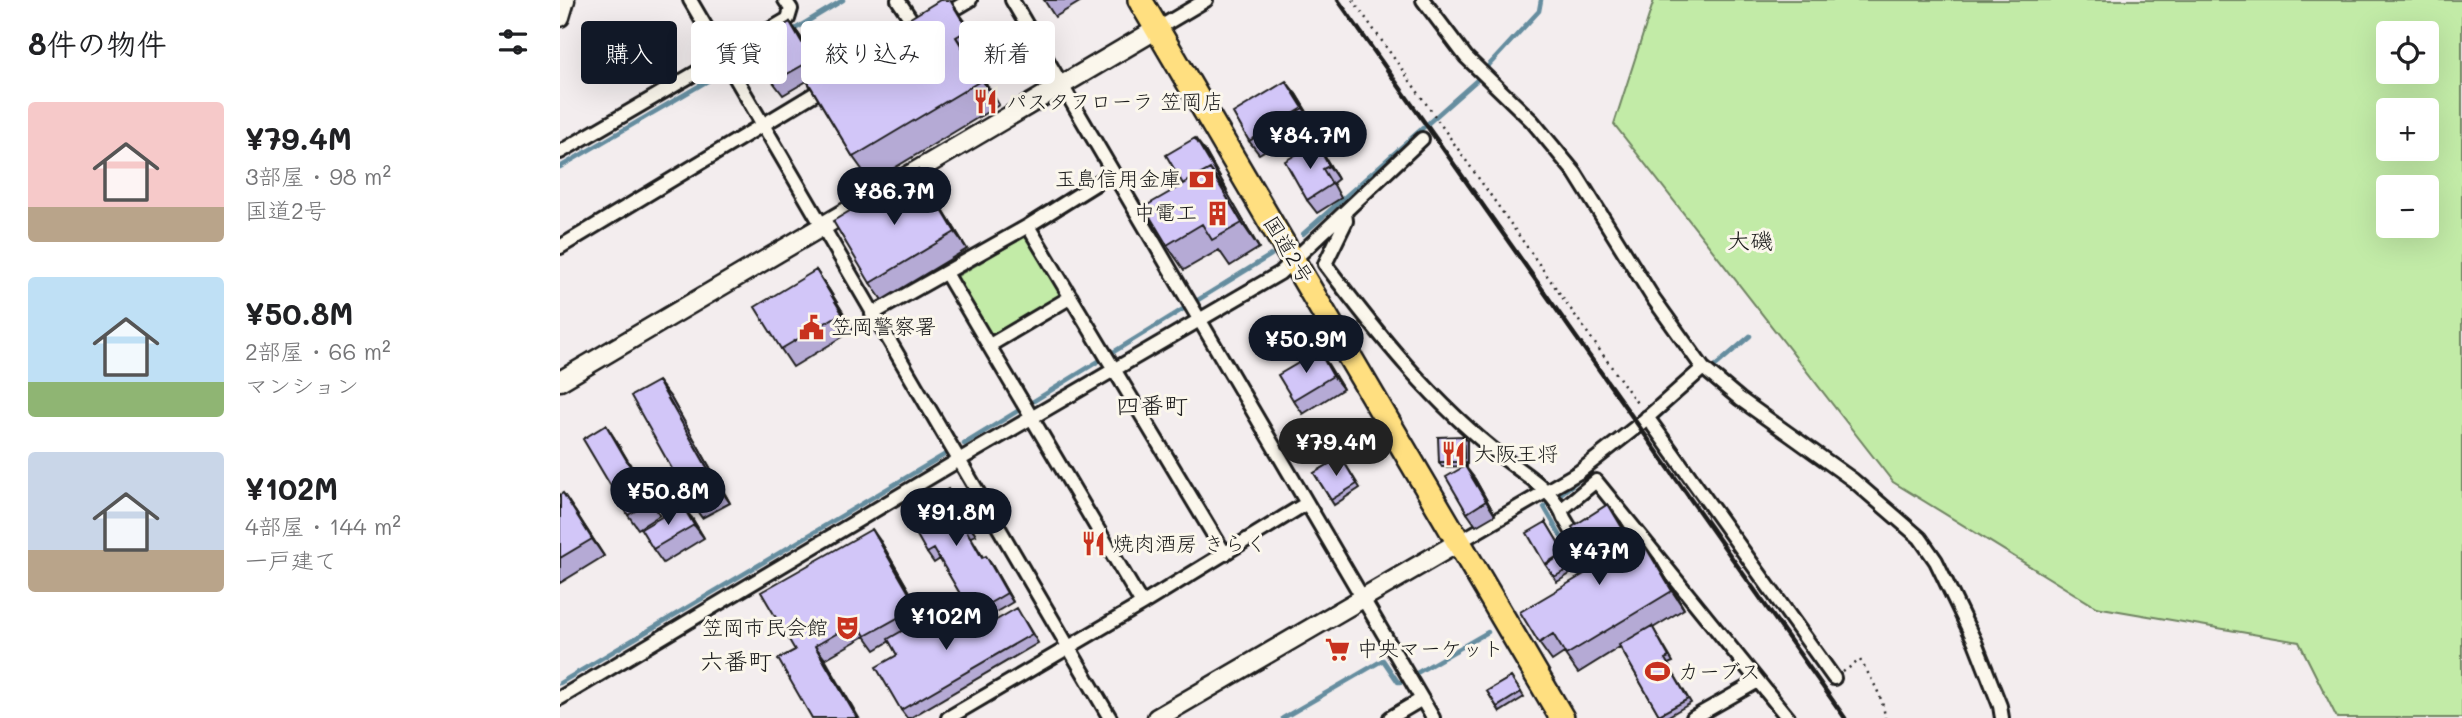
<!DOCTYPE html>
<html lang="ja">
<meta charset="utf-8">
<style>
body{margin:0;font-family:Mali,"Klee One",sans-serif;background:#f2f2f2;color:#202124;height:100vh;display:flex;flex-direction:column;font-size:26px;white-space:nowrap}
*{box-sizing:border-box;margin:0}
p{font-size:23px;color:#757577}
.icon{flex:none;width:38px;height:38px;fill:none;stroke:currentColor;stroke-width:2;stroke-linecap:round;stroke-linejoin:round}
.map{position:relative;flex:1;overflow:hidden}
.side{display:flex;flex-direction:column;background:#fff;width:560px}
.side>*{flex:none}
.top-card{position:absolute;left:21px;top:21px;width:665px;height:63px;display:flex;gap:14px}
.tools{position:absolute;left:1816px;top:21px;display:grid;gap:14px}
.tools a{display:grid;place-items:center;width:63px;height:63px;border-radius:7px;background:#fff;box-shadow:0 7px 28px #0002;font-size:35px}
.price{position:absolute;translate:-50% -60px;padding:0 16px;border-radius:24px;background:#111827;color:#fff;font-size:23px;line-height:46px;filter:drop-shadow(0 2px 4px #0008)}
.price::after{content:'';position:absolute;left:50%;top:42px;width:21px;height:16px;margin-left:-10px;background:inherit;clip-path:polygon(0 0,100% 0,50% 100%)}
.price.on{background:#222;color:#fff}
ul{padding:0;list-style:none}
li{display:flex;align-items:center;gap:21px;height:175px;padding:0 28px}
li span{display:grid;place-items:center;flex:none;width:196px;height:140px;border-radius:7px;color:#555}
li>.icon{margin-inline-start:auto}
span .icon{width:84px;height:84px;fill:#fffc;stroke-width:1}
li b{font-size:30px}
h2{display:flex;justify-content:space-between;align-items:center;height:84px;padding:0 28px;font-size:30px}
.pill{padding:0 24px;border-radius:7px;background:#fff;box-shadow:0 7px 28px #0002;font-size:24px;line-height:63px}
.pill.on{background:#111827;color:#fff}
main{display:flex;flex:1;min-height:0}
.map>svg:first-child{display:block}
.green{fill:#c2eba7;stroke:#6f8462;stroke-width:2;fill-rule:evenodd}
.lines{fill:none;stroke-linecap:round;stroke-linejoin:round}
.stream{stroke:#658d9f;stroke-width:4.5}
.street-casing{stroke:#1c1c1c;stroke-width:18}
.secondary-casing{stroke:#1c1c1c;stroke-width:23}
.highway-casing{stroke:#1c1c1c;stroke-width:28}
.path{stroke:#1c1c1c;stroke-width:2.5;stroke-dasharray:2 5;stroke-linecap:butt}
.street{stroke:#fbf7ec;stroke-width:12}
.secondary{stroke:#fbf7ec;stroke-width:18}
.highway{stroke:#ffdf80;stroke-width:23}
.rail{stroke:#1c1c1c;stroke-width:4.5}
.wall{fill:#b5aad5;stroke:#1c1c1c;stroke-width:2}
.shaded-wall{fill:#938bae;stroke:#1c1c1c;stroke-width:2}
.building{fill:#d2c6f8;stroke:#1c1c1c;stroke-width:2}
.labels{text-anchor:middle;stroke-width:6;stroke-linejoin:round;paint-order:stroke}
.poi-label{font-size:21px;fill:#1c1c1c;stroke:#fbf7ec;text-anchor:start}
.street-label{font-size:21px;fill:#1c1c1c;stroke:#fbf7ec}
.neighbourhood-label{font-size:23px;fill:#1c1c1c;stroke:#fbf7ec}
.quarter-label{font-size:24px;fill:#1c1c1c;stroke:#fbf7ec}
</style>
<main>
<section class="side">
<h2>8件の物件<svg class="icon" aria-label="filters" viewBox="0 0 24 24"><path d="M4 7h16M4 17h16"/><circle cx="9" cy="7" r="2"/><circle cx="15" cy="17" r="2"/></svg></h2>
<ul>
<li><span style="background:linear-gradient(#f6c9c9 75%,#b9a48a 0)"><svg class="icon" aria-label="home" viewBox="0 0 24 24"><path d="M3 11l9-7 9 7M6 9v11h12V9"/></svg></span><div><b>¥79.4M</b><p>3部屋 · 98 m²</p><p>国道2号</p></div></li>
<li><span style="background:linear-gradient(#bfe0f5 75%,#8fb573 0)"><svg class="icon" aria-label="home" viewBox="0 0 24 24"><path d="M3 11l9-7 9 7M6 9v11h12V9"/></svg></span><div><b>¥50.8M</b><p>2部屋 · 66 m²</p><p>マンション</p></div></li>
<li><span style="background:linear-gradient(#c9d6e8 70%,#b9a48a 0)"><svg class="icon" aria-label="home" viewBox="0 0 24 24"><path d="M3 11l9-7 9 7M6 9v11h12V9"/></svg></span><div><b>¥102M</b><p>4部屋 · 144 m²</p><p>一戸建て</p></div></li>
</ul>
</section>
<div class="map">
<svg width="1902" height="718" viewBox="0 0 1902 718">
<rect width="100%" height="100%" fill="#f3edee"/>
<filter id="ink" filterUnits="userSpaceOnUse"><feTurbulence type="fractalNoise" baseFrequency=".0143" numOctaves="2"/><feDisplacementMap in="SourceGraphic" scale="14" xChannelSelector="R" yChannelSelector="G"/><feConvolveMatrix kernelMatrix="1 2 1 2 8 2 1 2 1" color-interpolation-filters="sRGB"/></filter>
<g filter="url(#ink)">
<path class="green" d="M1094,0H1902V718H1777L1739,642L1536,607L1333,482L1054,124ZM1829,33H1867V72H1829ZM1829,110H1867V149H1829ZM1829,187H1867V226H1829Z
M467,235L503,296L433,338L427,335L397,282L396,277Z"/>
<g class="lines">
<path class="stream" d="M230,32L283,0
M929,65L979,11L981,0
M0,167L211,44
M743,234L917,80
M1153,368L1190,336
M1093,422L1119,398
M404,444L711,255
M1020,577L1023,575L984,507L1030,471
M855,674L928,632
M0,683L384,455
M723,718L823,660L838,682H841"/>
<defs>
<path id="street" d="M130,0L550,718
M338,0L358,30
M452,0L873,718
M863,0L906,57L972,121L1015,173L1093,298L1143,368L1180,399L1293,480L1360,538L1376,561L1415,642L1440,706L1442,718
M383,16L410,0
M597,29L646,0
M0,152L228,19L231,9L225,0
M785,213L786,221L765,264C817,333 874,405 944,458C965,475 995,491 1004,518L1041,580L1038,581
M468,226L665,554
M0,247L269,85
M386,273L582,604
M312,314L468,226L553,173
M430,345L511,297
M1087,417L1274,678
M1001,510L1036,481L1228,718
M899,542L1019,472L1080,424L1143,368
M0,698L399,460L720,273L862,139
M388,718L582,604L747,503
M830,718L862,699
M1133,718L1198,681"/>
<path id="secondary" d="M0,17L5,0
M0,381L597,29
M597,718L899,542"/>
<path id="highway" d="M580,0L1002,718"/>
</defs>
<use href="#street" class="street-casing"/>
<use href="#secondary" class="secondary-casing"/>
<use href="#highway" class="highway-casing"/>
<path class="path" d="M793,0L1079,406
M1283,672L1300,660C1311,678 1323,696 1325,718"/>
<use href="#street" class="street"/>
<use href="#secondary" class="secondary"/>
<use href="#highway" class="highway"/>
<path class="rail" d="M778,0L1285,718"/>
</g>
<path class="wall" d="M484,0H523L495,17Z
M405,21L426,55L414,63L439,105L311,182L293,157L247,81L223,95L213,82L211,53L230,22L240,36L259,69L343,39Z
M736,94L753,122L699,154L689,141Z
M645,151L667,190L666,191L699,248L670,266L659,250L624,270L607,245L623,184Z
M765,157L778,179L773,183L781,198L757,213L747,200Z
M358,170L370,188L407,249L322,300L310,283Z
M256,270L268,288L294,330L233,367L221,349Z
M759,351L783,389L743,414L733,400Z
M98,381L111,398L170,503L142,518L130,501Z
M46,425L55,439L100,515L78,529L68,515Z
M907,441V466H905L915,479L935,515L916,526L907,513L905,466L882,467L879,462Z
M781,457L800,488L774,505L754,473Z
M0,495L15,511L44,556L0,583Z
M395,498L416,535L411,537L423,557L432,565L453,602L431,615L425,606L412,613L380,559L374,563L367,553Z
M132,518L144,538L103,563L93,549Z
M986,522L1015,571L997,582L985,564Z
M1061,522L1075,545L1094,558L1124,609L1093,628L1113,662L1108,664L1131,703L1105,718H1101L1060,647L1018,673L1004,653L992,661L979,643L1036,567Z
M321,542L365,618L373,613L385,631L434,622L463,618L478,643L350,718H347L341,710L337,655L330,641L315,650L305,636L265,659L235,650Z
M951,677L964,697L940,712L927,691Z"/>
<path class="shaded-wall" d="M390,0L405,21L426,55L408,30Z
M230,22L240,36L261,73L252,60Z
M396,37L414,63L439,105L422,80Z
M726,81L736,94L753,122L743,108Z
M635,138L645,151L667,190L658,176Z
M756,143L765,157L778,179L769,166Z
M650,169L668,194L699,248L682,223Z
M358,170L370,188L407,249L395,232Z
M256,270L268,288L294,330L282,313Z
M759,351L768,364L783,389L773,376Z
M98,381L111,398L170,503L157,485Z
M46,425L55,439L100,515L91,502Z
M903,436L907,441V466L904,462Z
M905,466L915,479L935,515L926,501Z
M388,489L395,498L416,535L409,526Z
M3,493L15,511L44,556L32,539Z
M1048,504L1061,522L1086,563L1073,546Z
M122,505L132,518L144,538L134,525Z
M312,529L321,542L366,620L357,607Z
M1082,541L1094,558L1124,609L1112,591Z
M426,556L432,565L453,602L447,593Z
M255,646L265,659L299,718H297Z"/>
<path class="building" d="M380,0H390L408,30L396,37L422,80L293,157L245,77L333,24L342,40L349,36L342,23Z
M230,22L252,60L213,82L200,60L211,53L203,38Z
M726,81L743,108L689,141L673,113Z
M635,138L658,176L656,177L650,169L623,184L606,155Z
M756,143L769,166L763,169L772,184L747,200L725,161Z
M650,169L682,223L652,240L642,224L607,245L584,207Z
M358,170L395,232L310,283L273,221Z
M256,270L282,313L221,349L195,307Z
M759,351L773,376L733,400L718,375Z
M98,381L157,485L130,501L71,396Z
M46,425L91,502L68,515L23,439Z
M903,436L904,462H879L878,437Z
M781,457L797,484L771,500L754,473Z
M905,466L926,501L907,513L886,477Z
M388,489L409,526L405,528L422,558L426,556L447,593L425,606L419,596L406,604L374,549L367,553L345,514Z
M3,493L32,539L0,558V495Z
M1048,504L1073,546L1082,541L1112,591L1006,655L993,634L979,643L960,612L1036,567L1012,527Z
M122,505L134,525L93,549L81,529Z
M986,522L1004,552L985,564L967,533Z
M312,529L357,607L305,636L297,622L255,646L297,718H252L218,659L235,650L201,592Z
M1004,554L1012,567L994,577L986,565Z
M425,608L433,622L457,608L472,634L341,710L316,667L337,655L328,639L373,613L384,632Z
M1092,626L1109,657L1105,659L1128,699L1099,715L1059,645Z
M951,677L961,692L937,707L927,691Z"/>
</g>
<defs>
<symbol id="restaurant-bare" viewBox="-9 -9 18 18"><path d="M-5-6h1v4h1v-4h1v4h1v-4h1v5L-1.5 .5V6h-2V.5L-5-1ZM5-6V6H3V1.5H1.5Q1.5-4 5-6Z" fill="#c8321e" stroke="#fbf7ec" stroke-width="2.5" paint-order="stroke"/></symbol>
<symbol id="bank-bare" viewBox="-9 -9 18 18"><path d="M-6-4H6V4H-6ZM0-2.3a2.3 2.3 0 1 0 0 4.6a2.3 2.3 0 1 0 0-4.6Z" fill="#c8321e" stroke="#fbf7ec" stroke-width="2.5" paint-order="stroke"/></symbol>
<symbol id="building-bare" viewBox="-9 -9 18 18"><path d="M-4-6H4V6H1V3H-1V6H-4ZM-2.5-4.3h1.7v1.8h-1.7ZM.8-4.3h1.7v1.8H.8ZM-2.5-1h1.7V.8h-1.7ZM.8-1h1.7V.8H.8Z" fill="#c8321e" stroke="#fbf7ec" stroke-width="2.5" paint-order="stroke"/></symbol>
<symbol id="civic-bare" viewBox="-9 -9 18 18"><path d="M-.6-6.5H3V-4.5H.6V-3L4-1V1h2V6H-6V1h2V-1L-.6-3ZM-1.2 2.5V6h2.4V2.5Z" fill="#c8321e" stroke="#fbf7ec" stroke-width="2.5" paint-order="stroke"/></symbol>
<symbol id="theatre-bare" viewBox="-9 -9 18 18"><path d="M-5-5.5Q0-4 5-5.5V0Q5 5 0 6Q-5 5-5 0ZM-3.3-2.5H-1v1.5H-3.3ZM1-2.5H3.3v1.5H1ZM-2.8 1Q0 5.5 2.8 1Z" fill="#c8321e" stroke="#fbf7ec" stroke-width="2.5" paint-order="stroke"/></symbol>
<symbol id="supermarket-bare" viewBox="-9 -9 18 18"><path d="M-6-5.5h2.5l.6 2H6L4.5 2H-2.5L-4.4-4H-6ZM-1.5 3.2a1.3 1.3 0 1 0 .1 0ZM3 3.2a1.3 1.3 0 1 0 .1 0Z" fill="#c8321e" stroke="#fbf7ec" stroke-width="2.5" paint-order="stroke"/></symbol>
<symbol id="stadium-bare" viewBox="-9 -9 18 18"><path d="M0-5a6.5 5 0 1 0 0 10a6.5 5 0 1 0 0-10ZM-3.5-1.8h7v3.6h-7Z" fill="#c8321e" stroke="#fbf7ec" stroke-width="2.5" paint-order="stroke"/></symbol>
</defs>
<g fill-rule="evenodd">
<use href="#restaurant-bare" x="408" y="84" width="35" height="35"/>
<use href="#bank-bare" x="624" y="162" width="35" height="35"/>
<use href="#building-bare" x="640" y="196" width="35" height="35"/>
<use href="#civic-bare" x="234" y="310" width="35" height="35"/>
<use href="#restaurant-bare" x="876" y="436" width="35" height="35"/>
<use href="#restaurant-bare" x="516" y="526" width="35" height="35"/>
<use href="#theatre-bare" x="270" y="610" width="35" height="35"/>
<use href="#supermarket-bare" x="760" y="632" width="35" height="35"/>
<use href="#stadium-bare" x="1080" y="654" width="35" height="35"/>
</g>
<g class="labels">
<g class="poi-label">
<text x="446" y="109">パスタフローラ 笠岡店</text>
<text x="621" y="186" text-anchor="end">玉島信用金庫</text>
<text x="637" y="220" text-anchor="end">中電工</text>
<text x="271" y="334">笠岡警察署</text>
<text x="914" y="461">大阪王将</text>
<text x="553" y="551">焼肉酒房 きらく</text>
<text x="268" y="635" text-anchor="end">笠岡市民会館</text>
<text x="797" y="656">中央マーケット</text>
<text x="1118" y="679">カーブス</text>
</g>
<g class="street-label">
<text transform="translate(728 250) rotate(59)" y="7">国道2号</text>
</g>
<g class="neighbourhood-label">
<text x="1190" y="249">大磯</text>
</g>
<g class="quarter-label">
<text x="592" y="414">四番町</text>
<text x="176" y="670">六番町</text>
</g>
</g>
</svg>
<div class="tools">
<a><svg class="icon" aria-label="locate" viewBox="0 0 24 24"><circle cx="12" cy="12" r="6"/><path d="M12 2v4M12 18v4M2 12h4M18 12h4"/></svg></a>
<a>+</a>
<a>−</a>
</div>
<b class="price" style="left:750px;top:171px">¥84.7M</b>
<b class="price" style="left:334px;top:227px">¥86.7M</b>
<b class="price" style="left:746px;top:375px">¥50.9M</b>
<b class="price on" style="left:776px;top:478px">¥79.4M</b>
<b class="price" style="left:108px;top:527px">¥50.8M</b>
<b class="price" style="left:396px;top:548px">¥91.8M</b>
<b class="price" style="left:1039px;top:587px">¥47M</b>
<b class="price" style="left:386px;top:652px">¥102M</b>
<div class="top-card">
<a class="pill on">購入</a>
<a class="pill">賃貸</a>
<a class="pill">絞り込み</a>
<a class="pill">新着</a>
</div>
</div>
</main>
